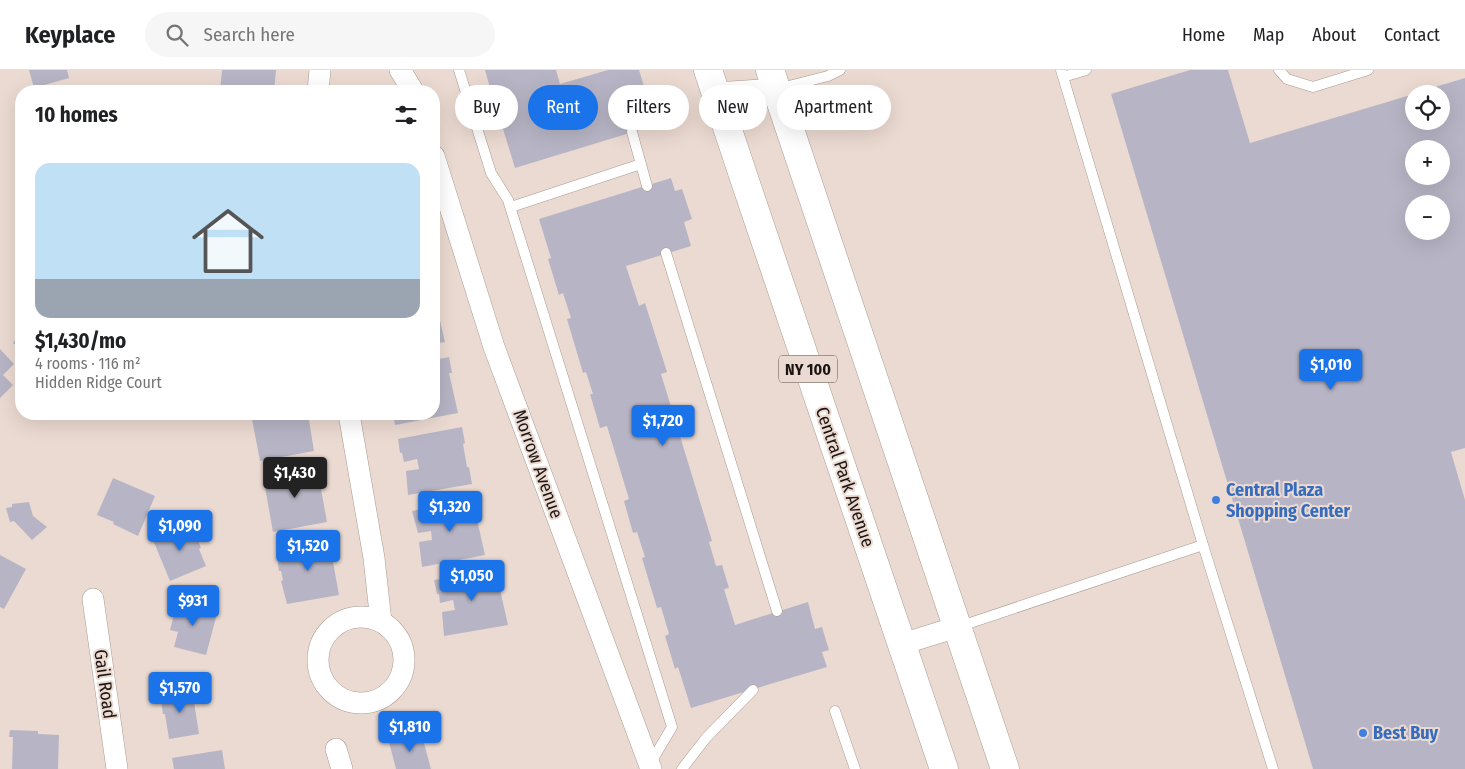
<!DOCTYPE html>
<meta charset="utf-8">
<style>
body{margin:0;font-family:"Fira Sans Condensed",sans-serif;background:#f6f6f6;color:#202124;height:100vh;display:flex;flex-direction:column;font-size:19px;white-space:nowrap}
*{box-sizing:border-box;margin:0}
p{font-size:16px;color:#757577}
.icon{flex:none;width:28px;height:28px;fill:none;stroke:currentColor;stroke-width:2;stroke-linecap:round;stroke-linejoin:round}
.map{position:relative;flex:1;overflow:hidden}
.drawer{position:absolute;left:15px;top:15px;width:425px;height:335px;display:flex;flex-direction:column;background:#fff;border-radius:20px;box-shadow:0 5px 20px #0002}
.drawer>*{flex:none}
.guide{position:absolute;left:455px;top:15px;width:475px;height:45px;display:flex;gap:10px}
.controls{position:absolute;left:1405px;top:15px;display:grid;gap:10px}
.controls a{display:grid;place-items:center;width:45px;height:45px;border-radius:50%;background:#fff;box-shadow:0 5px 20px #0002;font-size:25px}
.price{position:absolute;translate:-50% -42px;padding:0 11px;border-radius:5px;background:#1a73e8;color:#fff;font-size:16px;line-height:32px;filter:drop-shadow(0 1px 2px #0008)}
.price::after{content:'';position:absolute;left:50%;top:30px;width:15px;height:11px;margin-left:-8px;background:inherit;clip-path:polygon(0 0,100% 0,50% 100%)}
.price.on{background:#222;color:#fff}
ul{padding:0;list-style:none}
li{display:grid;align-content:center;gap:10px;height:265px;padding:0 20px}
li span{display:grid;place-items:center;height:155px;border-radius:15px;color:#555}
li>.icon{margin-inline-start:auto}
span .icon{width:90px;height:90px;fill:#fffc;stroke-width:1}
li b{font-size:21px}
h2{display:flex;justify-content:space-between;align-items:center;height:60px;padding:0 20px;font-size:21px}
.chip{padding:0 18px;border-radius:22px;background:#fff;box-shadow:0 5px 20px #0002;font-size:18px;line-height:45px}
.chip.on{background:#1a73e8;color:#fff}
header{display:flex;align-items:center;gap:30px;box-sizing:border-box;height:70px;padding:0 25px;background:#fff;border-bottom:1px solid #e0e0e0}
header strong{font-size:24px}
nav{display:flex;gap:28px;margin-inline-start:auto;font-size:18px}
.search{width:350px;height:45px;background:#f6f6f6;display:flex;align-items:center;gap:12px;box-sizing:border-box;padding:0 18px;border-radius:28px;color:#757577;font-size:19px}
.map>svg:first-child{display:block}
.building{fill:#b7b5c5;fill-rule:evenodd}
.lines{fill:none;stroke-linecap:round;stroke-linejoin:round}
.lane-casing{stroke:#aa9a91;stroke-width:11}
.street-casing{stroke:#aa9a91;stroke-width:22}
.primary-casing{stroke:#aa9a91;stroke-width:29}
.lane{stroke:#fff;stroke-width:10}
.street{stroke:#fff;stroke-width:21}
.primary{stroke:#fff;stroke-width:28}
.shop-dot{fill:#3f7fe0;stroke:#ebdad1;stroke-width:2}
.labels{text-anchor:middle;stroke-width:4;stroke-linejoin:round;paint-order:stroke}
.shield{fill:#ebdad1;stroke:#59504b;stroke-width:1}
.shield-label{font-size:16px;font-weight:bold;fill:#1b1512}
.street-label{font-size:18px;fill:#1b1512;stroke:#ebdad1}
.shop-label{font-size:18px;font-weight:bold;fill:#366cbe;stroke:#ebdad1;text-anchor:start}
</style>
<header>
<strong>Keyplace</strong>
<div class="search"><svg class="icon" aria-label="search" viewBox="0 0 24 24"><circle cx="10" cy="10" r="6"/><path d="M15 15l6 6"/></svg>Search here</div>
<nav><a>Home</a><a>Map</a><a>About</a><a>Contact</a></nav>
</header>
<div class="map">
<svg width="1465" height="699" viewBox="0 0 1465 699">
<rect width="100%" height="100%" fill="#ebdad1"/>
<path class="building" d="M29,0H67L69,8L34,18Z
M222,0H276L274,21H220Z
M485,0H556L560,14L608,0H639L656,55L515,98L503,59L499,60L488,26L492,25Z
M1190,0H1228L1250,73L1414,24V51H1441V24L1415,23L1465,8V378L1451,382L1465,430V699H1313L1111,24ZM1414,79H1441V106H1414ZM1414,134H1441V161H1414Z
M671,108L675,121L682,119L692,149L684,152L691,176L626,196L639,236L645,233L667,302L661,304L712,471L709,472L716,496L722,495L729,518L724,519L735,555L808,532L815,559L822,557L829,580L822,582L827,597L691,638L678,597L675,599L665,566L669,564L661,537L657,538L642,488L645,487L637,462L633,463L624,431L629,429L607,356L600,358L590,324H593L586,302L583,303L567,249L571,248L563,223L559,225L548,189L551,188L539,149Z
M434,215H435L439,232L436,233L445,272L434,274Z
M21,262V279L13,273Z
M0,279L14,294L3,305L13,315L0,328Z
M449,287L452,303H449L458,343L395,355L393,344H434V290Z
M251,344H308L314,381L260,391Z
M462,357L465,373L463,374L467,397H469L472,414L408,425L406,401L419,399L417,389L404,392L402,383H400L398,369Z
M317,397L327,452L273,462L263,406Z
M113,408L155,426L138,466L113,454L114,452L97,445Z
M476,428L479,445H476L485,485L422,497L419,472L432,470L431,461L418,463L412,441Z
M29,432L33,446L47,457L32,470L14,451L10,452L6,438L12,437V434Z
M191,454L201,478L199,479L206,496L170,511L153,470Z
M329,469L339,525L287,534L281,511L283,510L281,501H279L277,487H279L277,478Z
M0,485L26,499L4,539L0,537Z
M498,498L501,515H499L508,555L444,566L442,542L455,540L453,530L440,533L439,524H437L434,510Z
M178,530L218,540L206,585L174,577L178,562L170,560Z
M192,619L199,664L169,669L165,644H163L160,624Z
M10,660L38,661V664L59,665L58,699H12L13,667H9Z
M421,662L431,699H396L389,672Z
M222,680L225,699H174L172,688Z"/>
<g class="lines">
<defs>
<path id="lane" d="M459,0L491,103L508,130L672,657L650,694
M1061,0L1203,475L1273,699
M1279,0L1287,9L1313,17L1368,0
M1063,7L1086,0
M777,19L828,6L840,0
M632,62L647,116
M511,137L641,94
M666,183L777,541
M958,557L1203,475
M835,641L855,699
M682,699L706,668L753,620"/>
<path id="street" d="M400,0L413,21
M318,21L320,0
M716,23L777,19
M434,86L494,277L651,699
M349,344L374,488L381,552
M93,529L117,699
M318 590a43 43 0 1 1 86 0a43 43 0 1 1-86 0Z
M902,574L957,557
M336,679L342,699"/>
<path id="primary" d="M708,0L746,114L944,699
M770,0L1005,699"/>
</defs>
<use href="#lane" class="lane-casing"/>
<use href="#street" class="street-casing"/>
<use href="#primary" class="primary-casing"/>
<use href="#lane" class="lane"/>
<use href="#street" class="street"/>
<use href="#primary" class="primary"/>
</g>
<g class="shop-dot">
<circle cx="1216" cy="430" r="5"/>
<circle cx="1363" cy="663" r="5"/>
</g>
<g class="labels">
<rect class="shield" x="779" y="285.5" width="58" height="27" rx="4"/>
<g class="shield-label">
<text x="808" y="305">NY 100</text>
</g>
<g class="street-label">
<text transform="translate(538 394) rotate(70)" y="6">Morrow Avenue</text>
<text transform="translate(845 407) rotate(71)" y="6">Central Park Avenue</text>
<text transform="translate(105 614) rotate(82)" y="6">Gail Road</text>
</g>
<g class="shop-label">
<text x="1226" y="426">Central Plaza<tspan x="1226" dy="21">Shopping Center</tspan></text>
<text x="1373" y="669">Best Buy</text>
</g>
</g>
</svg>
<div class="controls">
<a><svg class="icon" aria-label="locate" viewBox="0 0 24 24"><circle cx="12" cy="12" r="6"/><path d="M12 2v4M12 18v4M2 12h4M18 12h4"/></svg></a>
<a>+</a>
<a>−</a>
</div>
<b class="price" style="left:1331px;top:321px">$1,010</b>
<b class="price" style="left:663px;top:377px">$1,720</b>
<b class="price on" style="left:295px;top:429px">$1,430</b>
<b class="price" style="left:450px;top:463px">$1,320</b>
<b class="price" style="left:180px;top:482px">$1,090</b>
<b class="price" style="left:308px;top:502px">$1,520</b>
<b class="price" style="left:472px;top:532px">$1,050</b>
<b class="price" style="left:193px;top:557px">$931</b>
<b class="price" style="left:180px;top:644px">$1,570</b>
<b class="price" style="left:410px;top:683px">$1,810</b>
<div class="guide">
<a class="chip">Buy</a>
<a class="chip on">Rent</a>
<a class="chip">Filters</a>
<a class="chip">New</a>
<a class="chip">Apartment</a>
</div>
<section class="drawer">
<h2>10 homes<svg class="icon" aria-label="filters" viewBox="0 0 24 24"><path d="M4 7h16M4 17h16"/><circle cx="9" cy="7" r="2"/><circle cx="15" cy="17" r="2"/></svg></h2>
<ul>
<li><span style="background:linear-gradient(#bfe0f5 75%,#9aa5b1 0)"><svg class="icon" aria-label="home" viewBox="0 0 24 24"><path d="M3 11l9-7 9 7M6 9v11h12V9"/></svg></span><div><b>$1,430/mo</b><p>4 rooms · 116 m²</p><p>Hidden Ridge Court</p></div></li>
</ul>
</section>
</div>
